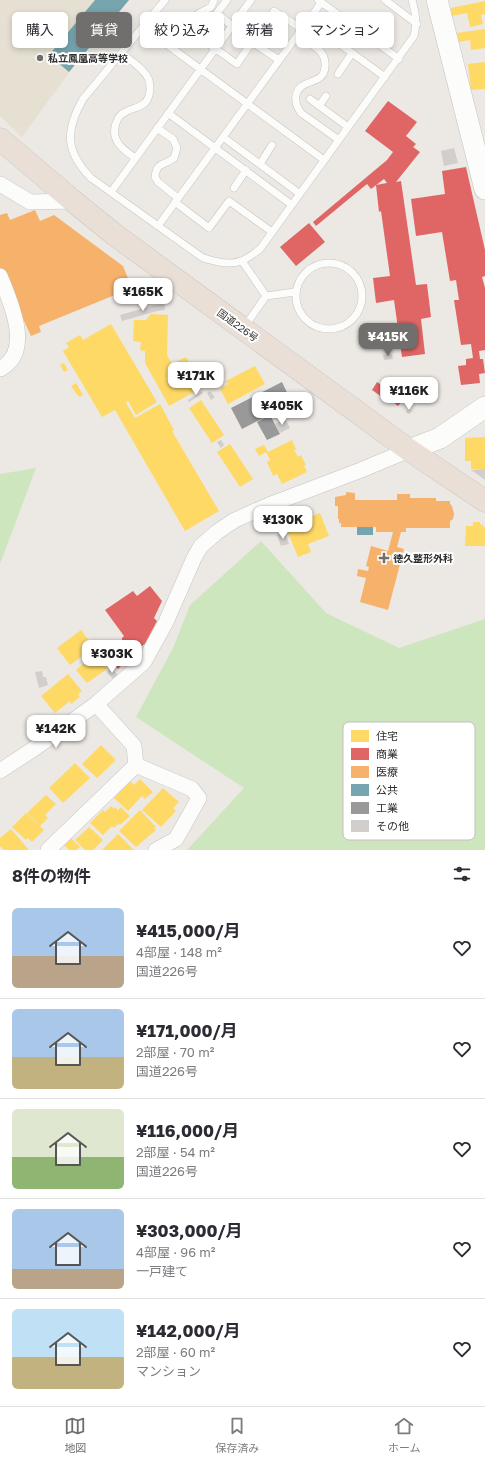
<!DOCTYPE html>
<html lang="ja">
<meta charset="utf-8">
<style>
body{margin:0;font-family:"Golos Text","Noto Sans JP",sans-serif;background:#f7f7f7;color:#2b2b33;height:100vh;display:flex;flex-direction:column;font-size:15px;white-space:nowrap}
*{box-sizing:border-box;margin:0}
p{font-size:13px;color:#7c7c81}
.icon{flex:none;width:22px;height:22px;fill:none;stroke:currentColor;stroke-width:2;stroke-linecap:round;stroke-linejoin:round}
.map{position:relative;height:850px;overflow:hidden}
.sheet{display:flex;flex-direction:column;background:#fff;flex:1}
.sheet>*{flex:none}
.top-card{position:absolute;left:12px;top:12px;width:461px;height:36px;display:flex;gap:8px}
.price{position:absolute;translate:-50% -34px;padding:0 9px;border-radius:8px;background:#fff;color:#222;font-size:13px;line-height:26px;filter:drop-shadow(0 1px 2px #0008)}
.price::after{content:'';position:absolute;left:50%;top:24px;width:12px;height:9px;margin-left:-6px;background:inherit;clip-path:polygon(0 0,100% 0,50% 100%)}
.price.active{background:#706f6e;color:#fff}
ul{padding:0;list-style:none}
li{display:flex;align-items:center;gap:12px;height:100px;padding:0 12px}
li+li{border-top:1px solid #e1e1e2}
li span{display:grid;place-items:center;flex:none;width:112px;height:80px;border-radius:6px;color:#555}
li>.icon{margin-inline-start:auto}
span .icon{width:48px;height:48px;fill:#fffc;stroke-width:1}
li b{font-size:17px}
h2{display:flex;justify-content:space-between;align-items:center;height:48px;padding:0 12px;font-size:17px}
.chip{padding:0 14px;border-radius:6px;background:#fff;box-shadow:0 2px 6px #0003;font-size:14px;line-height:36px}
.chip.active{background:#706f6e;color:#fff}
.menu{display:flex;justify-content:space-around;align-items:center;height:56px;border-top:1px solid #e1e1e2;background:#fff;font-size:11px;color:#7c7c81}
.menu a{display:grid;justify-items:center;gap:2px}
.menu .active{color:#706f6e}
.map>svg:first-child{display:block}
.education{fill:#e6e0d3}
.green{fill:#cee6be}
.homes{fill:#ffd966}
.shops{fill:#e06666}
.health{fill:#f6b26b}
.public{fill:#76a5af}
.industry{fill:#999}
.building{fill:#d1cecb}
.lines{fill:none;stroke-linecap:round;stroke-linejoin:round}
.lane-casing{stroke:#c5c4c5;stroke-width:8}
.street-casing{stroke:#c5c4c5;stroke-width:16}
.secondary-casing{stroke:#c5c4c5;stroke-width:22}
.highway-casing{stroke:#c6c5c4;stroke-width:23}
.lane{stroke:#fcfcfb;stroke-width:7}
.street{stroke:#fcfcfb;stroke-width:15}
.secondary{stroke:#fcfcfb;stroke-width:21}
.highway{stroke:#eadfd6;stroke-width:22}
.poi-dot{fill:#706f6e;stroke:#fff;stroke-width:1.5}
.labels{text-anchor:middle;stroke-width:4;stroke-linejoin:round;paint-order:stroke}
.poi-label{font-size:10px;font-weight:bold;fill:#2e2e2e;stroke:#fff;text-anchor:start}
.street-label{font-size:10px;fill:#2e2e2e;stroke:#fff}
.key{fill:#fff;stroke:#c0c0c0;stroke-width:1}
.key-label{font-size:11px;fill:#2e2e2e}
</style>
<div class="map">
<svg width="485" height="850" viewBox="0 0 485 850">
<rect width="100%" height="100%" fill="#ece8e4"/>
<path class="education" d="M0,0H122L22,137L0,116Z"/>
<path class="green" d="M36,468L0,564V474Z
M261,541L326,613L399,648L485,619V850H187L244,788L136,717L173,648L190,605Z"/>
<path class="homes" d="M485,1V14L481,15L483,24L470,27L467,13L452,16L451,8Z
M485,29V48L471,50L470,40L459,42L457,33Z
M485,62V89L471,90L468,64Z
M151,314L168,315L167,355L172,364L186,357L203,387L169,406L145,363V351L140,350L141,342L133,341L134,320H146Z
M111,324L157,402L136,415L128,401L126,403L135,418L160,404L174,430L172,431L219,511L185,531L115,410L102,417L63,351L69,347L66,343L80,335L83,340Z
M64,363L68,370L64,372L60,365Z
M255,366L265,384L228,404L220,389L228,384L226,381Z
M76,383L83,395L79,397L71,386Z
M201,400L224,435L212,443L189,408Z
M485,437V469H471V461H465V438Z
M292,440L296,449L294,450L298,457L301,455L306,465L304,466L307,472L282,484L277,474L273,476L267,462L270,460L266,452L259,456L255,449L264,445L268,452Z
M230,444L253,479L240,487L217,452Z
M302,511L307,524L312,522L310,517L320,513L329,536L308,544L311,552L298,557L287,530L291,528L287,517Z
M473,522H480V524L483,525V527H485V546H465L466,526H473Z
M81,630L94,647L70,665L57,648Z
M95,654L107,669L87,683L76,670Z
M68,674L82,691L78,694L80,697L71,704L70,701L55,713L41,696Z
M101,745L116,760L97,778L82,764Z
M75,763L90,778L63,803L49,788Z
M140,779L153,792L145,799L142,796L128,811L114,798L130,781L134,785Z
M163,788L179,802L173,808L176,811L161,827L142,810Z
M46,795L56,804L45,815L48,818L40,826L27,813Z
M111,806L114,809L115,807L118,810L121,807L130,816L120,825L119,823L114,828L112,826L103,835L90,823L103,810L105,812Z
M140,810L156,827L154,828L156,830L136,847L119,831Z
M26,813L44,830L32,842L28,838L26,840L12,827Z
M89,827L103,840L93,850H85L75,840Z
M11,829L29,850H4L0,846V838Z
M118,834L134,850H102Z
M71,838L80,847L76,850H69L64,845Z"/>
<path class="shops" d="M388,101L417,122L406,136L416,144L413,147L420,152L396,182L401,181L416,285L427,284L431,317L421,319L425,354L402,357L394,300L376,303L373,278L390,276L381,211L379,212L376,185L387,183L384,179L371,189L367,184L316,226L313,222L387,160L393,152L365,131Z
M466,167L485,250V276L482,277L485,288V350L479,351L480,359H483L485,373L479,374L480,383L461,385L458,366L466,365V359L473,358L471,344L461,345L454,300H459L456,280L450,281L442,232L416,236L411,199L445,194L442,171Z
M309,223L325,242L296,266L280,247Z
M377,382L395,394L389,402L372,390Z
M396,395L403,400L398,406L392,401Z
M150,586L162,601L154,618L157,621L145,644L133,652H130L132,654L118,669L109,658L126,645L122,640V638L124,636L105,610L133,591L137,596Z"/>
<path class="health" d="M35,210L40,221L54,215L123,266L132,288L39,326L41,332L31,336L12,295H11L0,268V215L7,213L10,220Z
M346,492L355,493V500H397V494H410V498H436V501H450V504L452,506L454,514L453,519L450,521V528H406V532H401L397,547L404,549L388,610L360,602L366,578L357,576L358,569L368,571L369,567L366,566L371,546L388,551L393,532H376V527H341V523H339V519H338V506H335V497L346,495Z"/>
<path class="public" d="M95,0H129L69,72L49,55Z
M357,527H373V535H357Z"/>
<path class="industry" d="M282,382L292,403L242,429L231,408Z
M270,415L280,434L267,440L257,422Z"/>
<path class="building" d="M454,148L458,163L444,166L441,151Z
M164,304L165,310L157,311L122,321L120,315L155,305Z
M392,354L393,359L384,360L383,355Z
M202,391L203,393L189,402L188,400Z
M210,391L215,397L211,400L207,393Z
M409,408L412,411L409,414L406,412Z
M285,419L290,428L280,433L275,424Z
M221,440L224,445L221,448L217,442Z
M485,469V480L471,470Z
M285,533L289,544L281,546L277,535Z
M111,668L118,675L113,679L107,672Z
M42,671L43,677H46L48,685L39,688L35,672Z"/>
<g class="lines">
<defs>
<path id="lane" d="M165,0L83,99C65,131 65,151 91,178L203,258C215,261 229,266 241,261C248,259 254,253 260,249L414,36C417,22 416,14 412,0
M214,0L211,7C198,15 184,15 196,35L237,64L252,42L279,60
M227,0L217,13L232,26
M318,0L399,59
M385,0L417,24
M239,17L260,32L274,11L302,29
M308,21L385,77
M143,27L324,160
M298,35C305,40 314,45 321,52C323,55 325,59 325,63C327,87 300,77 296,95C295,103 297,107 301,113L339,140
M121,53C130,60 143,68 148,78C150,81 150,86 150,90C148,110 135,105 122,114C118,117 116,122 115,127C112,142 124,150 135,158
M338,74L352,53
M310,99L348,127
M319,106L326,96
M168,113L292,205
M157,128L173,139L177,148L174,158C164,166 157,161 155,177L158,182L178,198
M223,137L300,194
M260,164L272,145
M234,188L246,170
M111,192L251,0
M175,202L209,228L229,201L272,232
M158,226L321,3
M242,261L266,296L245,326
M296 296a33 33 0 1 1 66 0a33 33 0 1 1-66 0Z
M266,296L295,292"/>
<path id="street" d="M0,184L30,202L73,201
M0,276C10,301 34,352 0,369
M96,704L134,746L136,765L192,789L199,798L176,839L156,850
M0,771L38,746L96,704L144,662L166,622L194,558L201,546L217,532L235,520L269,505L361,470L409,450
M48,850L136,765"/>
<path id="secondary" d="M437,0L485,189
M409,450L440,438L485,407"/>
<path id="highway" d="M0,139L73,201L115,235L409,450L485,501"/>
</defs>
<use href="#lane" class="lane-casing"/>
<use href="#street" class="street-casing"/>
<use href="#secondary" class="secondary-casing"/>
<use href="#highway" class="highway-casing"/>
<use href="#lane" class="lane"/>
<use href="#street" class="street"/>
<use href="#secondary" class="secondary"/>
<use href="#highway" class="highway"/>
</g>
<g class="poi-dot">
<circle cx="40" cy="58" r="4"/>
<path d="M382 552h4v4h4v4h-4v4h-4v-4h-4v-4h4z"/>
</g>
<g class="labels">
<g class="poi-label">
<text x="48" y="62">私立鳳凰高等学校</text>
<text x="393" y="562">徳久整形外科</text>
</g>
<g class="street-label">
<text transform="translate(238 325) rotate(36)" y="4">国道226号</text>
</g>
</g>
<rect x="343" y="722" width="132" height="118" rx="6" class="key"/>
<rect x="351" y="730" width="18" height="12" fill="#ffd966"/>
<rect x="351" y="748" width="18" height="12" fill="#e06666"/>
<rect x="351" y="766" width="18" height="12" fill="#f6b26b"/>
<rect x="351" y="784" width="18" height="12" fill="#76a5af"/>
<rect x="351" y="802" width="18" height="12" fill="#999"/>
<rect x="351" y="820" width="18" height="12" fill="#d1cecb"/>
<g class="key-label">
<text x="376" y="740">住宅</text>
<text x="376" y="758">商業</text>
<text x="376" y="776">医療</text>
<text x="376" y="794">公共</text>
<text x="376" y="812">工業</text>
<text x="376" y="830">その他</text>
</g>
</svg>
<b class="price" style="left:143px;top:312px">¥165K</b>
<b class="price active" style="left:388px;top:357px">¥415K</b>
<b class="price" style="left:196px;top:396px">¥171K</b>
<b class="price" style="left:409px;top:411px">¥116K</b>
<b class="price" style="left:282px;top:426px">¥405K</b>
<b class="price" style="left:283px;top:540px">¥130K</b>
<b class="price" style="left:112px;top:674px">¥303K</b>
<b class="price" style="left:56px;top:749px">¥142K</b>
<div class="top-card">
<a class="chip">購入</a>
<a class="chip active">賃貸</a>
<a class="chip">絞り込み</a>
<a class="chip">新着</a>
<a class="chip">マンション</a>
</div>
</div>
<section class="sheet">
<h2>8件の物件<svg class="icon" aria-label="filters" viewBox="0 0 24 24"><path d="M4 7h16M4 17h16"/><circle cx="9" cy="7" r="2"/><circle cx="15" cy="17" r="2"/></svg></h2>
<ul>
<li><span style="background:linear-gradient(#a9c7e8 60%,#b9a48a 0)"><svg class="icon" aria-label="home" viewBox="0 0 24 24"><path d="M3 11l9-7 9 7M6 9v11h12V9"/></svg></span><div><b>¥415,000/月</b><p>4部屋 · 148 m²</p><p>国道226号</p></div><svg class="icon" aria-label="heart" viewBox="0 0 24 24"><path d="M12 20l-8-8c-3-5 5-10 8-4 3-6 11-1 8 4z"/></svg></li>
<li><span style="background:linear-gradient(#a9c7e8 60%,#c2b280 0)"><svg class="icon" aria-label="home" viewBox="0 0 24 24"><path d="M3 11l9-7 9 7M6 9v11h12V9"/></svg></span><div><b>¥171,000/月</b><p>2部屋 · 70 m²</p><p>国道226号</p></div><svg class="icon" aria-label="heart" viewBox="0 0 24 24"><path d="M12 20l-8-8c-3-5 5-10 8-4 3-6 11-1 8 4z"/></svg></li>
<li><span style="background:linear-gradient(#dfe7d0 60%,#8fb573 0)"><svg class="icon" aria-label="home" viewBox="0 0 24 24"><path d="M3 11l9-7 9 7M6 9v11h12V9"/></svg></span><div><b>¥116,000/月</b><p>2部屋 · 54 m²</p><p>国道226号</p></div><svg class="icon" aria-label="heart" viewBox="0 0 24 24"><path d="M12 20l-8-8c-3-5 5-10 8-4 3-6 11-1 8 4z"/></svg></li>
<li><span style="background:linear-gradient(#a9c7e8 75%,#b9a48a 0)"><svg class="icon" aria-label="home" viewBox="0 0 24 24"><path d="M3 11l9-7 9 7M6 9v11h12V9"/></svg></span><div><b>¥303,000/月</b><p>4部屋 · 96 m²</p><p>一戸建て</p></div><svg class="icon" aria-label="heart" viewBox="0 0 24 24"><path d="M12 20l-8-8c-3-5 5-10 8-4 3-6 11-1 8 4z"/></svg></li>
<li><span style="background:linear-gradient(#bfe0f5 60%,#c2b280 0)"><svg class="icon" aria-label="home" viewBox="0 0 24 24"><path d="M3 11l9-7 9 7M6 9v11h12V9"/></svg></span><div><b>¥142,000/月</b><p>2部屋 · 60 m²</p><p>マンション</p></div><svg class="icon" aria-label="heart" viewBox="0 0 24 24"><path d="M12 20l-8-8c-3-5 5-10 8-4 3-6 11-1 8 4z"/></svg></li>
</ul>
</section>
<nav class="menu">
<a class="active"><svg class="icon" aria-label="map" viewBox="0 0 24 24"><path d="M3 6l6-2 6 2 6-2v14l-6 2-6-2-6 2zM9 4v14M15 6v14"/></svg>地図</a>
<a><svg class="icon" aria-label="saved" viewBox="0 0 24 24"><path d="M7 4h10v16l-5-4-5 4z"/></svg>保存済み</a>
<a><svg class="icon" aria-label="home" viewBox="0 0 24 24"><path d="M3 11l9-7 9 7M6 9v11h12V9"/></svg>ホーム</a>
</nav>
